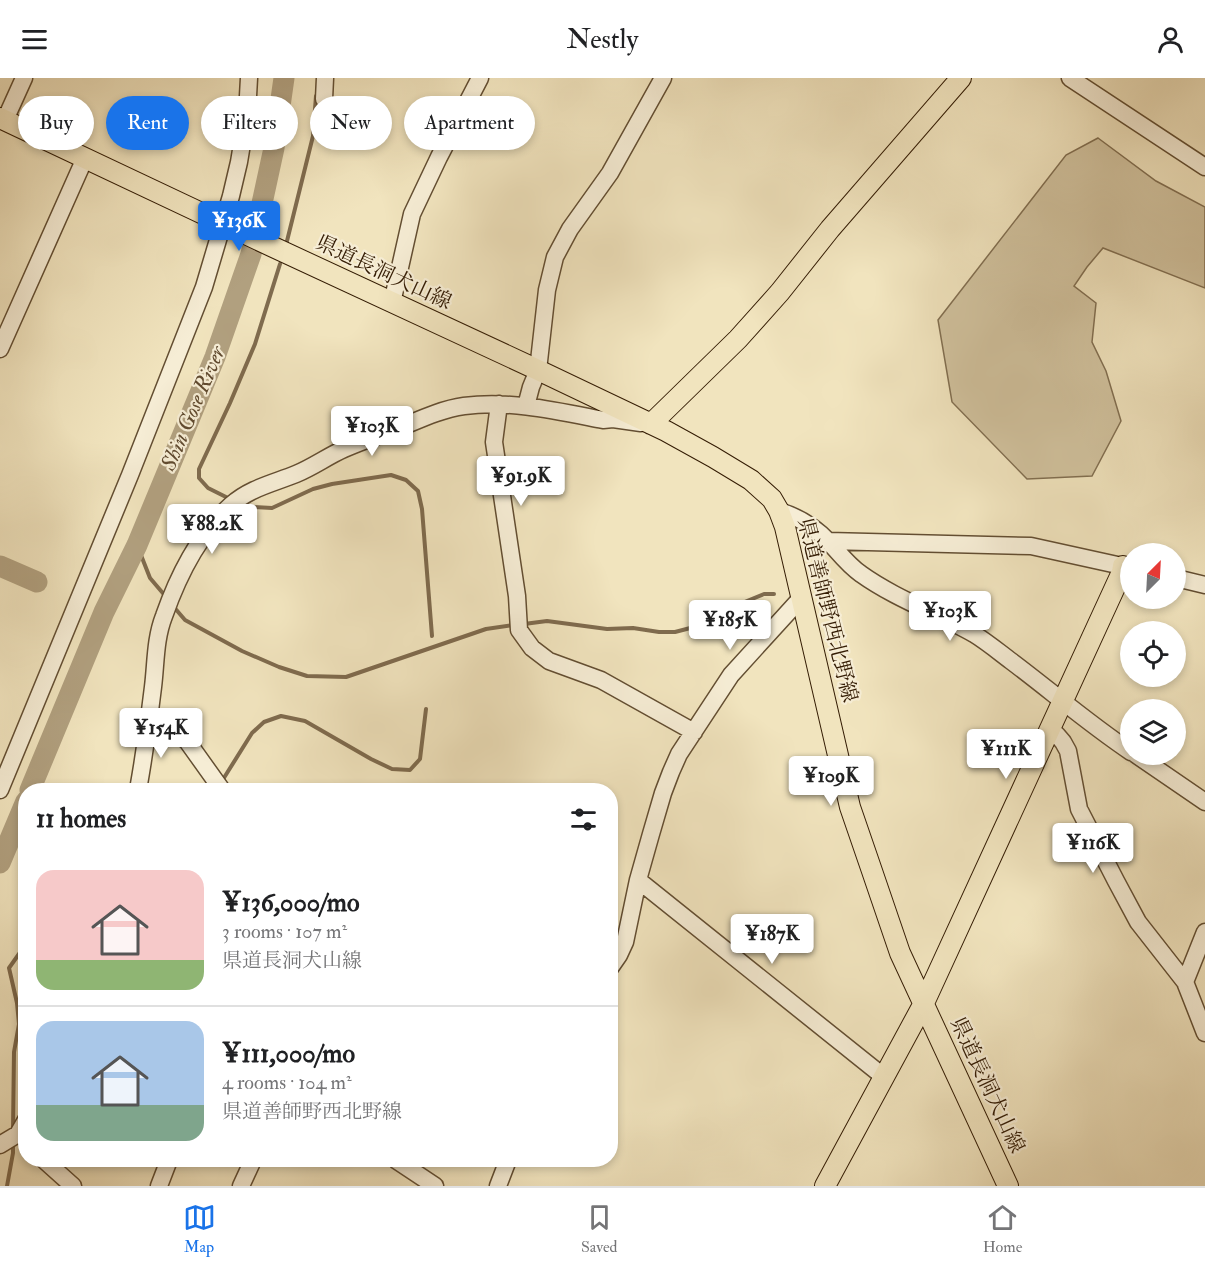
<!DOCTYPE html>
<meta charset="utf-8">
<style>
body{margin:0;font-family:"IM FELL Double Pica","Noto Serif JP",serif;background:#f2f2f2;color:#202124;height:100vh;display:flex;flex-direction:column;font-size:22px;white-space:nowrap}
*{box-sizing:border-box;margin:0}
p{font-size:20px;color:#757577}
.icon{flex:none;width:33px;height:33px;fill:none;stroke:currentColor;stroke-width:2;stroke-linecap:round;stroke-linejoin:round}
.map{position:relative;flex:1;overflow:hidden}
.drawer{position:absolute;left:18px;top:705px;width:600px;height:384px;display:flex;flex-direction:column;background:#fff;border-radius:24px;box-shadow:0 3px 9px #0003}
.drawer>*{flex:none}
.hud{position:absolute;left:18px;top:18px;width:600px;height:54px;display:flex;gap:12px}
.needle{width:39px;rotate:24deg}
.fabs{position:absolute;left:1120px;top:465px;display:grid;gap:12px}
.fabs a{display:grid;place-items:center;width:66px;height:66px;border-radius:50%;background:#fff;box-shadow:0 3px 9px #0003;font-size:30px}
.price{position:absolute;translate:-50% -51px;padding:0 14px;border-radius:6px;background:#fff;color:#222;font-size:20px;line-height:39px;filter:drop-shadow(0 2px 3px #0008)}
.price::after{content:'';position:absolute;left:50%;top:36px;width:18px;height:14px;margin-left:-9px;background:inherit;clip-path:polygon(0 0,100% 0,50% 100%)}
.price.on{background:#1a73e8;color:#fff}
ul{padding:0;list-style:none}
li{display:flex;align-items:center;gap:18px;height:150px;padding:0 18px}
li+li{border-top:2px solid #e0e0e0}
li span{display:grid;place-items:center;flex:none;width:168px;height:120px;border-radius:18px;color:#555}
li>.icon{margin-inline-start:auto}
span .icon{width:72px;height:72px;fill:#fffc;stroke-width:1}
li b{font-size:26px}
h2{display:flex;justify-content:space-between;align-items:center;height:72px;padding:0 18px;font-size:26px}
.pill{padding:0 21px;border-radius:27px;background:#fff;box-shadow:0 3px 9px #0003;font-size:21px;line-height:54px}
.pill.on{background:#1a73e8;color:#fff}
header{display:flex;justify-content:space-between;align-items:center;height:78px;padding:0 18px;background:#fff;font-size:27px;font-weight:600}
.tabs{display:flex;justify-content:space-around;align-items:center;height:84px;border-top:2px solid #e0e0e0;background:#fff;font-size:16px;color:#757577}
.tabs a{display:grid;justify-items:center;gap:3px}
.tabs .on{color:#1a73e8}
.map>svg:first-child{display:block}
.green{fill:#d1c29e;stroke:#826f51;stroke-width:1.5}
.lines{fill:none;stroke-linecap:round;stroke-linejoin:round}
.stream{stroke:#7f6b4e;stroke-width:4}
.river{stroke:#b1a07f;stroke-width:21}
.minor-casing{stroke:#634e32;stroke-width:19}
.major-casing{stroke:#341c04;stroke-width:22}
.minor{stroke:#f6edd5;stroke-width:16}
.major{stroke:#f1e4be;stroke-width:20}
.labels{text-anchor:middle;stroke-width:4.5;stroke-linejoin:round;paint-order:stroke}
.street-label{font-size:21px;fill:#341c04;stroke:#f6edd5}
.water-label{font-size:22px;font-style:italic;fill:#604a2f;stroke:#f6edd5}
</style>
<header><svg class="icon" aria-label="menu" viewBox="0 0 24 24"><path d="M4 6h16M4 12h16M4 18h16"/></svg>Nestly<svg class="icon" aria-label="person" viewBox="0 0 24 24"><circle cx="12" cy="8" r="4"/><path d="M4 21q1-7 8-7t8 7"/></svg></header>
<div class="map">
<svg width="1205" height="1108" viewBox="0 0 1205 1108">
<rect width="100%" height="100%" fill="#f1e4be"/>
<filter id="stains"><feTurbulence type="fractalNoise" baseFrequency=".00333" numOctaves="4"/><feColorMatrix values="0 0 0 0 .2 0 0 0 0 .09 0 0 0 0 .02 0 0 0 .5 -.17"/></filter>
<radialGradient id="worn" r=".72"><stop offset=".6" stop-color="#630" stop-opacity="0"/><stop offset="1" stop-color="#630" stop-opacity=".3"/></radialGradient>
<path class="green" d="M1098,60L1156,103L1205,129V210L1103,170L1087,189L1074,208L1096,225L1092,264L1106,293L1121,343L1092,398L1027,401L952,324L938,242L1066,77Z"/>
<g class="lines">
<path class="stream" d="M286,167L313,58L316,18
M230,421L208,410L199,400V391L230,325L255,266L280,186
M242,426L252,429L272,430L313,411L332,406L391,397L406,402L418,413L422,431L432,558
M137,467L150,500L167,520
M173,528L185,542L242,573L279,589L307,598L346,599L486,551L513,547
M524,546L547,543L607,551L633,550L659,554H675L698,548L730,530L764,516H774
M222,703L252,655L264,644L281,638L305,643L371,681L392,691L410,692L420,681L426,631
M13,1051L14,974L19,946L17,925L9,890L26,866
M7,1108L13,1075V1064"/>
<path class="river" d="M0,488L37,504
M30,712L104,534L137,467L215,279L251,176L274,70L284,0
M0,785L26,723"/>
<defs>
<path id="minor" d="M1070,0L1205,89
M324,21L325,0
M5,42L24,0
M392,225L412,136L439,79L480,0
M0,271L85,80
M499,326L494,364L517,518L519,552L532,570L549,583L601,602L694,654
M526,328L531,309L538,292L547,212L555,179L570,151L610,95L663,0
M779,433C799,439 815,449 829,464C839,475 849,488 861,496C896,521 937,535 974,556C987,564 999,574 1011,583C1051,613 1089,646 1131,674
M828,463L1031,468L1131,490
M1176,500L1205,507
M149,645L170,651L187,663L222,712
M1049,653L1057,657L1063,664L1068,673L1079,731L1116,803L1138,844L1185,904L1205,955
M1135,676L1205,724
M0,712L130,397L204,209L231,118L239,84L247,36L249,0
M138,712C144,678 149,644 153,609C156,585 155,561 164,538C178,498 199,456 231,427C250,410 274,405 296,396C313,389 328,378 344,371C364,362 384,356 404,348C423,340 443,331 464,328C511,322 557,333 603,342L613,341L641,345
M638,802L884,999
M610,890L619,877L625,864L638,802L651,756L663,715L671,694L679,676L731,597L802,519
M1185,904L1205,854
M0,1067L18,1056L26,1042
M44,1082L73,1108
M396,1082L435,1108
M159,1108L169,1082
M241,1108L253,1082
M498,1108L508,1082"/>
<path id="major" d="M0,40L271,168L538,292L666,353L713,379L751,402L772,421L779,433L785,449L850,729L872,793L900,875L1008,1108
M651,346L738,261L780,214L830,151L961,0
M825,1108L924,925L1122,494L1123,488"/>
</defs>
<use href="#minor" class="minor-casing"/>
<use href="#major" class="major-casing"/>
<use href="#minor" class="minor"/>
<use href="#major" class="major"/>
</g>
<g class="labels">
<g class="street-label">
<text transform="translate(384 194) rotate(25)" y="7">県道長洞犬山線</text>
<text transform="translate(828 532) rotate(76)" y="7">県道善師野西北野線</text>
<text transform="translate(988 1007) rotate(65)" y="7">県道長洞犬山線</text>
</g>
<g class="water-label">
<text transform="translate(192 330) rotate(-67)" y="8">Shin Gose River</text>
</g>
</g>
<rect width="100%" height="100%" filter="url(#stains)"/>
<rect width="100%" height="100%" fill="url(#worn)"/>
</svg>
<div class="fabs">
<a><svg class="needle" viewBox="-14 -14 28 28"><path d="M0-13l5 13h-10z" fill="#e53935"/><path d="M0 13l5-13h-10z" fill="#757577"/></svg></a>
<a><svg class="icon" aria-label="locate" viewBox="0 0 24 24"><circle cx="12" cy="12" r="6"/><path d="M12 2v4M12 18v4M2 12h4M18 12h4"/></svg></a>
<a><svg class="icon" aria-label="layers" viewBox="0 0 24 24"><path d="M12 4l9 5-9 5-9-5zM3 14l9 5 9-5"/></svg></a>
</div>
<b class="price on" style="left:239px;top:174px">¥136K</b>
<b class="price" style="left:372px;top:379px">¥103K</b>
<b class="price" style="left:521px;top:429px">¥91.9K</b>
<b class="price" style="left:212px;top:477px">¥88.2K</b>
<b class="price" style="left:950px;top:564px">¥103K</b>
<b class="price" style="left:730px;top:573px">¥185K</b>
<b class="price" style="left:161px;top:681px">¥154K</b>
<b class="price" style="left:1006px;top:702px">¥111K</b>
<b class="price" style="left:831px;top:729px">¥109K</b>
<b class="price" style="left:1093px;top:796px">¥116K</b>
<b class="price" style="left:772px;top:887px">¥187K</b>
<div class="hud">
<a class="pill">Buy</a>
<a class="pill on">Rent</a>
<a class="pill">Filters</a>
<a class="pill">New</a>
<a class="pill">Apartment</a>
</div>
<section class="drawer">
<h2>11 homes<svg class="icon" aria-label="filters" viewBox="0 0 24 24"><path d="M4 7h16M4 17h16"/><circle cx="9" cy="7" r="2"/><circle cx="15" cy="17" r="2"/></svg></h2>
<ul>
<li><span style="background:linear-gradient(#f6c9c9 75%,#8fb573 0)"><svg class="icon" aria-label="home" viewBox="0 0 24 24"><path d="M3 11l9-7 9 7M6 9v11h12V9"/></svg></span><div><b>¥136,000/mo</b><p>3 rooms · 107 m²</p><p>県道長洞犬山線</p></div></li>
<li><span style="background:linear-gradient(#a9c7e8 70%,#7fa58c 0)"><svg class="icon" aria-label="home" viewBox="0 0 24 24"><path d="M3 11l9-7 9 7M6 9v11h12V9"/></svg></span><div><b>¥111,000/mo</b><p>4 rooms · 104 m²</p><p>県道善師野西北野線</p></div></li>
</ul>
</section>
</div>
<nav class="tabs">
<a class="on"><svg class="icon" aria-label="map" viewBox="0 0 24 24"><path d="M3 6l6-2 6 2 6-2v14l-6 2-6-2-6 2zM9 4v14M15 6v14"/></svg>Map</a>
<a><svg class="icon" aria-label="saved" viewBox="0 0 24 24"><path d="M7 4h10v16l-5-4-5 4z"/></svg>Saved</a>
<a><svg class="icon" aria-label="home" viewBox="0 0 24 24"><path d="M3 11l9-7 9 7M6 9v11h12V9"/></svg>Home</a>
</nav>
